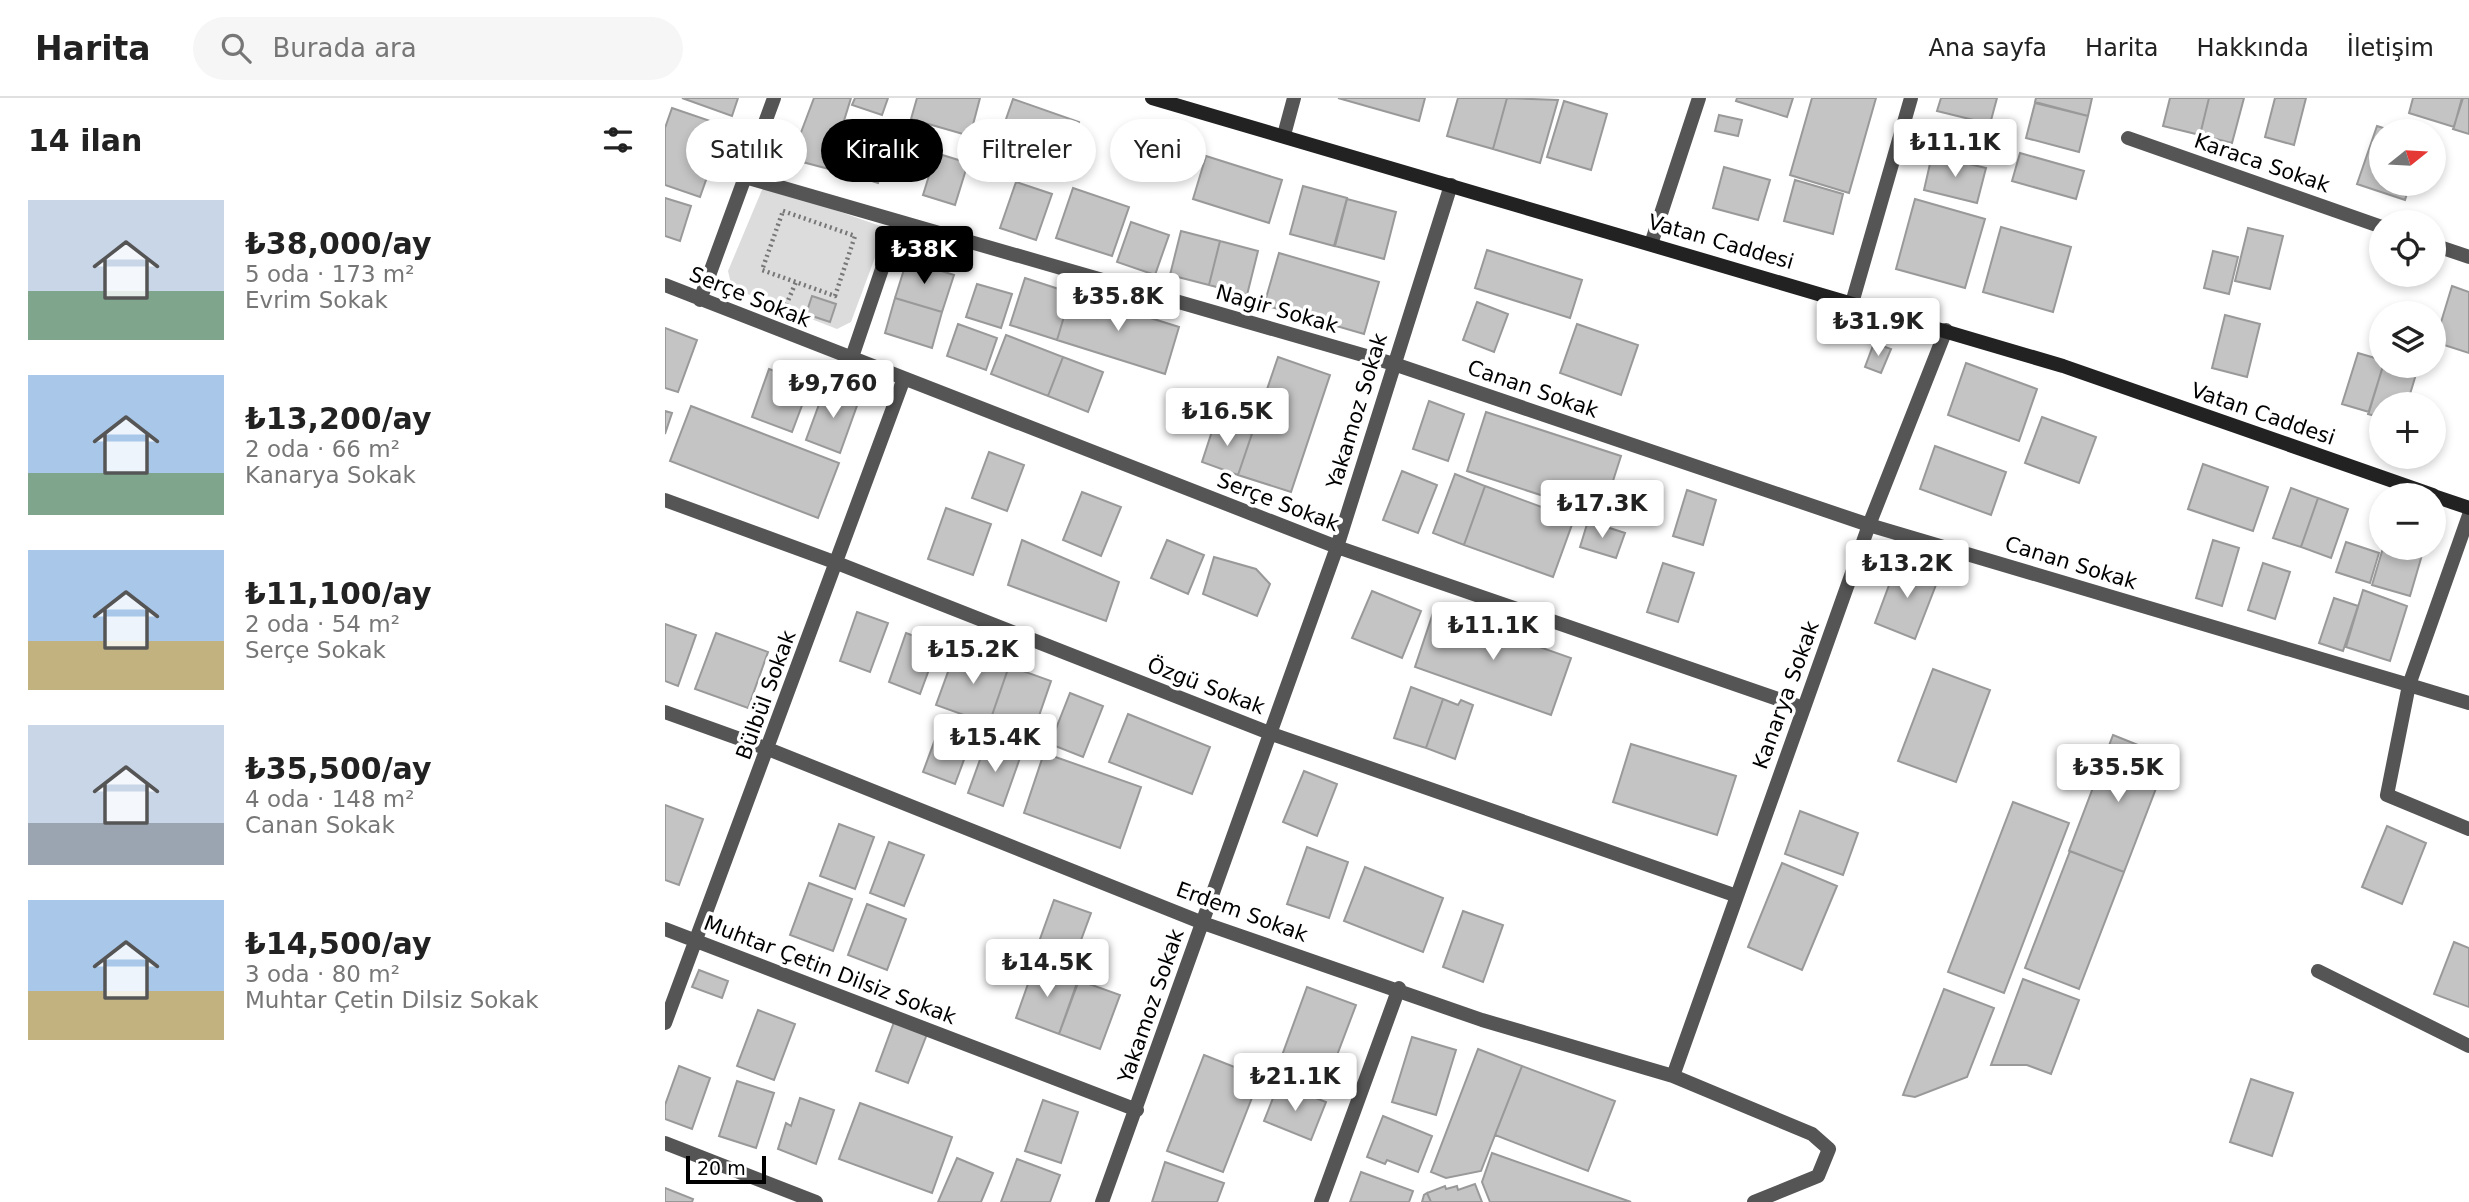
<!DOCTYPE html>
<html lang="tr">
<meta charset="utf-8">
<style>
body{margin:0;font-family:"DejaVu Sans",sans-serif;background:#f6f6f6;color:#222;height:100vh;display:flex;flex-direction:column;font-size:26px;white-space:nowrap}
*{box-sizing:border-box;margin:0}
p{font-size:23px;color:#767676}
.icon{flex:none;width:38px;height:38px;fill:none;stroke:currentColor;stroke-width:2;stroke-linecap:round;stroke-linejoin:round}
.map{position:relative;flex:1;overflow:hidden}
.details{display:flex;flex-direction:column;background:#fff;width:665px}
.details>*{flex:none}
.guide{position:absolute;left:21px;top:21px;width:665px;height:63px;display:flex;gap:14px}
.needle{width:46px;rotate:72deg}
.tools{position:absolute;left:1704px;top:21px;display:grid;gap:14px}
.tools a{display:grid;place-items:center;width:77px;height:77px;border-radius:50%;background:#fff;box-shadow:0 4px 10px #0003;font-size:35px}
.scale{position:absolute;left:21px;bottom:18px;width:80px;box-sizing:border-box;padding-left:7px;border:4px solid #000;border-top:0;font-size:19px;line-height:24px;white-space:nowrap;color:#000;-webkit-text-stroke:5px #fff;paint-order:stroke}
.price{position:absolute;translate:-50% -60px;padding:0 16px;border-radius:7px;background:#fff;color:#222;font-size:23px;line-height:46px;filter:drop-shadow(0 2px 4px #0008)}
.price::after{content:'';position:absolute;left:50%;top:42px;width:21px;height:16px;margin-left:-10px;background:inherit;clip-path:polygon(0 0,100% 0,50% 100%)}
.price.current{background:#000;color:#fff}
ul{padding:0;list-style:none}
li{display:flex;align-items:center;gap:21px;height:175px;padding:0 28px}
li span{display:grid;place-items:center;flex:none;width:196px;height:140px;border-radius:0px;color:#555}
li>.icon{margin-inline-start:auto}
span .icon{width:84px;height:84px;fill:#fffc;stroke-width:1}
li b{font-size:30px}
h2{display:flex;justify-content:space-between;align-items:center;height:84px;padding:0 28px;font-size:30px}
.chip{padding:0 24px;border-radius:32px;background:#fff;box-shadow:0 4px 10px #0003;font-size:24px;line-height:63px}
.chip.current{background:#000;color:#fff}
header{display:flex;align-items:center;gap:42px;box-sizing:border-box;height:98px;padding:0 35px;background:#fff;border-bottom:2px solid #e0e0e0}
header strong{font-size:33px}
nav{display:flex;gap:38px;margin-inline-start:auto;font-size:24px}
.search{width:490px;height:63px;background:#f6f6f6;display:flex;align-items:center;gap:18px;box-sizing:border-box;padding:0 24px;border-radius:38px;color:#767676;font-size:26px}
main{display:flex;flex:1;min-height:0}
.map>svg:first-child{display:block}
.green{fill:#dcdcdc}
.building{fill:#c4c4c4;stroke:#999;stroke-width:2}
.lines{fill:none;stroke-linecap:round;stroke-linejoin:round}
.path{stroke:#777;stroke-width:4.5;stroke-dasharray:2 3.5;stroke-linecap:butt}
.street{stroke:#555;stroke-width:14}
.secondary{stroke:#222;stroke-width:14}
.labels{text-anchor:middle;stroke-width:7;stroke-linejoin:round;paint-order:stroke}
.street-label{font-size:21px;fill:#000;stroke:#fff}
</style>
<header>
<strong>Harita</strong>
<div class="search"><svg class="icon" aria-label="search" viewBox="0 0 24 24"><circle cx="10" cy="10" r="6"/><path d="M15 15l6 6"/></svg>Burada ara</div>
<nav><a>Ana sayfa</a><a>Harita</a><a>Hakkında</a><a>İletişim</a></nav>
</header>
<main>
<section class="details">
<h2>14 ilan<svg class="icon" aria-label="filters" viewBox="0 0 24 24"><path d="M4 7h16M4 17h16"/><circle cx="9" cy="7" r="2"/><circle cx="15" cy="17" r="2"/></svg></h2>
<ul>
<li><span style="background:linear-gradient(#c9d6e8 65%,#7fa58c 0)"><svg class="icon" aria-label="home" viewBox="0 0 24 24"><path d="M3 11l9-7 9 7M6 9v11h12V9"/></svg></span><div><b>₺38,000/ay</b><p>5 oda · 173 m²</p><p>Evrim Sokak</p></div></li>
<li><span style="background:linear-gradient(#a9c7e8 70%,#7fa58c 0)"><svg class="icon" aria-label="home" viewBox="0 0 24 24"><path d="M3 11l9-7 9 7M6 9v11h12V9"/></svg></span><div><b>₺13,200/ay</b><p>2 oda · 66 m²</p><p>Kanarya Sokak</p></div></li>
<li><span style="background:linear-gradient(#a9c7e8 65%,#c2b280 0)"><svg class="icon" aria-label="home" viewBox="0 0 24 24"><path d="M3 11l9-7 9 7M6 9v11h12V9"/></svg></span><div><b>₺11,100/ay</b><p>2 oda · 54 m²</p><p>Serçe Sokak</p></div></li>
<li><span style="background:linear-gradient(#c9d6e8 70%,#9aa5b1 0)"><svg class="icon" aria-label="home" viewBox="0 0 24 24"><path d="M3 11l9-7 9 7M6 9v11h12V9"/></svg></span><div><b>₺35,500/ay</b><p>4 oda · 148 m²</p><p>Canan Sokak</p></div></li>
<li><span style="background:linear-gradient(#a9c7e8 65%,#c2b280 0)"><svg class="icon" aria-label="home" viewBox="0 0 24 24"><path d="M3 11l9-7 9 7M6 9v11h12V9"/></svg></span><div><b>₺14,500/ay</b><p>3 oda · 80 m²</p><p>Muhtar Çetin Dilsiz Sokak</p></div></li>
</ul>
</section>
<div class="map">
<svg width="1804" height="1104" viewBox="0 0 1804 1104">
<rect width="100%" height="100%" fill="#fff"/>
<path class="green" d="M99,87L221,130L186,224L172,231L67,190L63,173Z"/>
<path class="building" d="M17,0H73L67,18Z
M149,0H186L164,71L126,61Z
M190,0H223L217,17L187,7Z
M252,0H315L305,38L246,21Z
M673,0H760L754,23Z
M793,0H842L828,51L782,38Z
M842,0L893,2L875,65L828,51Z
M1072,0H1128L1122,19L1071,3Z
M1147,0H1211L1184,95L1125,77Z
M1276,0H1332L1325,26L1272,13Z
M1371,0H1427L1423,18L1370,4Z
M1505,0H1544L1535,37L1498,28Z
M1544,0H1579L1567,45L1535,37Z
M1610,0H1641L1629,47L1600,39Z
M1748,0H1797L1789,29L1744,15Z
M1798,0H1804V36L1788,31Z
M348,1L414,24L397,71L332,47Z
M899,3L942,16L926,72L882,59Z
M1370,5L1423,18L1414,54L1361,40Z
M7,10L60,28L35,99L0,87V30Z
M1054,17L1077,22L1073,38L1050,33Z
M1712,28L1728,33H1717V86H1745L1740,102L1692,86Z
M196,29L227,39L213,85L182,75Z
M271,55L303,65L290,107L258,97Z
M1355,55L1419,73L1411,101L1347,83Z
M1267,57L1321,70L1312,105L1259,92Z
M541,58L617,82L604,125L528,101Z
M1059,69L1105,82L1093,122L1048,110Z
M1130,82L1178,96L1168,136L1119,123Z
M351,84L387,96L371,142L335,130Z
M638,88L682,100L669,148L625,136Z
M408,90L464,109L447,158L391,140Z
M0,100L26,108L15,143L0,138Z
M682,101L731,114L719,161L670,148Z
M1250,101L1320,121L1300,190L1231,171Z
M466,124L504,137L490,177L452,164Z
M1336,129L1406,149L1388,214L1318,194Z
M1583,130L1618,138L1605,191L1570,183Z
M516,133L555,143L544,187L505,177Z
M555,143L593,153L582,197L544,187Z
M822,152L917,182L905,220L810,190Z
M1548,153L1573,159L1564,196L1539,190Z
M614,155L714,184L699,236L599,207Z
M242,162L289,177L277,214L230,200Z
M360,180L406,195L392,242L345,227Z
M312,186L347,196L336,230L301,219Z
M1787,188L1804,194V255L1770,244Z
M406,195L514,229L500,276L392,242Z
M147,198L171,206L165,224L141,216Z
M230,200L277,214L267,250L220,235Z
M812,204L843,216L829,254L798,242Z
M1560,217L1595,226L1582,279L1547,270Z
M293,226L332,240L321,272L282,258Z
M912,226L973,247L956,297L895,275Z
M0,230L32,242L13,294L0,290Z
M341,237L398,259L383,298L326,276Z
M1209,245L1226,251L1216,275L1200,269Z
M1693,255L1717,262L1718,268L1704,314L1677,306Z
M398,259L438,274L423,314L383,298Z
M613,259L665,277L626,394L573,377Z
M1301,265L1372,291L1354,343L1283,317Z
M1718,268H1734L1752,273L1742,306H1717V320L1703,316Z
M104,271L145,286L127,334L87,319Z
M160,290L194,302L175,355L141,342Z
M764,303L799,316L783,363L748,351Z
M26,308L174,365L153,420L5,363Z
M0,313L7,315L0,336Z
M821,314L956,358L937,417L802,373Z
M1377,319L1431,339L1414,385L1360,365Z
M550,324L587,336L573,377L537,364Z
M1270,348L1341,374L1326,417L1255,391Z
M324,354L359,367L342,413L307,400Z
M1538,366L1603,389L1588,433L1523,411Z
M737,373L772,387L753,435L718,422Z
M790,376L820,388L799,447L768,435Z
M820,388L909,421L888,479L799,447Z
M1626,390L1653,400L1636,449L1608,440Z
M1022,392L1051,402L1038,447L1008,438Z
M417,394L456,409L436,458L398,442Z
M1653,400L1683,411L1666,460L1636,449Z
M281,410L326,426L308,477L263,461Z
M923,423L960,435L951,460L915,449Z
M357,442L454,484L441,523L343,487Z
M502,442L539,457L523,496L486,480Z
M1548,442L1574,450L1557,508L1531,500Z
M1681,444L1714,455L1705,485L1671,474Z
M1718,450H1759L1745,498L1707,487Z
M549,459L591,471L605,486L592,518L538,496Z
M1233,463L1274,479L1250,541L1210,525Z
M998,465L1029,475L1013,524L982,514Z
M1598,465L1625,474L1610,521L1583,512Z
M1698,492L1742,508L1725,563L1681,549Z
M707,493L756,513L737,560L687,540Z
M1669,500L1693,508L1678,553L1654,545Z
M769,512L906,560L886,617L750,569Z
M192,514L223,525L205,574L175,563Z
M0,526L31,537L13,588L0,583Z
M51,535L103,554L83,610L30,591Z
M241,535L273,547L255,596L224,584Z
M292,549L344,568L324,626L271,607Z
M344,568L386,583L366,641L324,626Z
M1268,571L1325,592L1291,684L1233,663Z
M746,589L778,601L761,650L729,640Z
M405,595L438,608L418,659L385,646Z
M778,601L793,607L796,602L808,607L790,661L761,650Z
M463,616L545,649L527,696L444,664Z
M275,628L307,640L290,686L258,674Z
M1448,637L1503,659L1459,774L1404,753Z
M321,645L356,657L338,708L303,695Z
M966,646L1071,678L1052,737L948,704Z
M379,655L476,689L455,750L359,715Z
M639,673L672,686L652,738L618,724Z
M1348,704L1404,725L1339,895L1283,874Z
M0,707L38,721L14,787L0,782Z
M1135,713L1193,735L1178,777L1120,756Z
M174,726L209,739L190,791L155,778Z
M1722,728L1761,745L1737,806L1697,789Z
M224,744L259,757L239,808L205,795Z
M642,749L683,764L664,820L622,806Z
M1405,753L1459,774L1414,891L1360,870Z
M1117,765L1172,788L1137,872L1083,849Z
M700,769L778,800L758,854L679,823Z
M144,785L187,801L168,853L125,837Z
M389,802L426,815L406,869L370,855Z
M202,806L241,821L222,872L183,857Z
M798,813L838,827L818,884L778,869Z
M1789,844L1804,850V909L1769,896Z
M370,866L414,882L394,936L351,920Z
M34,872L63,883L57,900L27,889Z
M1358,881L1414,902L1386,976L1362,967H1326Z
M413,882L455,897L435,951L394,936Z
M642,889L691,907L663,981L615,963Z
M1279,891L1329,910L1302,979L1250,999L1238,997Z
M93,912L130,926L109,982L72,968Z
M229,924L262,936L243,985L211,973Z
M747,939L791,952L771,1017L727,1004Z
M813,951L857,968L816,1073L781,1080L766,1074Z
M539,957L595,979L558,1074L502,1053Z
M14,968L45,980L27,1031L0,1021V1007Z
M857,968L950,1003L923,1073L830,1037Z
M1586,981L1628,995L1607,1058L1565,1044Z
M72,983L109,995L91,1050L54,1038Z
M612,990L627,996L628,991L661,1004L646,1042L599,1023Z
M135,1000L169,1012L151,1066L113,1051L121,1025L126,1028Z
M378,1002L413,1014L396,1065L360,1053Z
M195,1005L287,1039L267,1095L174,1061Z
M718,1018L767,1038L753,1074L722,1062L720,1066L702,1059Z
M827,1055L966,1104H825L817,1084Z
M292,1060L328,1075L316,1104H273Z
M352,1061L395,1077L385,1104H336Z
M500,1064L559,1085L552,1104H487Z
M696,1074L748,1093L744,1104H685Z
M810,1086L817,1104H766L762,1095L780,1088L781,1091L792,1088L793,1092Z
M0,1090L28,1101L27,1104H0Z
M762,1095L766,1104H757L759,1097Z"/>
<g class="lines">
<path class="path" d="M118,113L190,138L170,198L97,172Z
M119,212L131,184"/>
<path class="street" d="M619,37L629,0
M1463,40L1717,129
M80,79L729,266L1204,427L1744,587L1804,417
M986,146L1034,0
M1769,147L1804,159
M0,187L672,449L1139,610
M35,202L109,0
M1187,205L1246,0
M186,262L233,124
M0,402L172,465L607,636L1072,798
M1804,605L1744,587L1722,697L1804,731
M0,614L103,651L538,825L817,922L1008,978L1147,1036L1164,1051L1153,1078L1089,1104
M0,831L472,1012
M1653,873L1804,948
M0,925L238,283
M1008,978L1204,427L1281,232
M0,1045L151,1104
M437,1104L672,449L786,87
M656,1104L734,890"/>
<path class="secondary" d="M487,0L1398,268L1768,397
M1769,398L1804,410"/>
</g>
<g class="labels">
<g class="street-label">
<text transform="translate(1597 65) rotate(19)" y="7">Karaca Sokak</text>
<text transform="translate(1056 144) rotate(16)" y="7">Vatan Caddesi</text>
<text transform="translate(85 199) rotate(22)" y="7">Serçe Sokak</text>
<text transform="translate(612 211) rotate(16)" y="7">Nagir Sokak</text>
<text transform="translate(868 291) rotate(19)" y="7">Canan Sokak</text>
<text transform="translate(692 313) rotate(-73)" y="7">Yakamoz Sokak</text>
<text transform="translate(1598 316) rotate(19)" y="7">Vatan Caddesi</text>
<text transform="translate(613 404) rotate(21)" y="7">Serçe Sokak</text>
<text transform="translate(1406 465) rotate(17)" y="7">Canan Sokak</text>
<text transform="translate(541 588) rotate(21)" y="7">Özgü Sokak</text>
<text transform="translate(101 597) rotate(-70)" y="7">Bülbül Sokak</text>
<text transform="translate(1121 597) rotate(-70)" y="7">Kanarya Sokak</text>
<text transform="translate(577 814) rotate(20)" y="7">Erdem Sokak</text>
<text transform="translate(165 872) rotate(21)" y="7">Muhtar Çetin Dilsiz Sokak</text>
<text transform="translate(486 908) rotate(-71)" y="7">Yakamoz Sokak</text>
</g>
</g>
</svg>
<div class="tools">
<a><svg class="needle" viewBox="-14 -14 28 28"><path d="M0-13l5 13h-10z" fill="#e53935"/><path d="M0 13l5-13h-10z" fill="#767676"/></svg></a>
<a><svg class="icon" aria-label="locate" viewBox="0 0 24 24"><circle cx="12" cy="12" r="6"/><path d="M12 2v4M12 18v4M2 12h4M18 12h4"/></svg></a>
<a><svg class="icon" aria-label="layers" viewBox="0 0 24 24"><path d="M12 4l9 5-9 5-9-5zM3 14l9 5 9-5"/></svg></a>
<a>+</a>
<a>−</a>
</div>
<div class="scale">20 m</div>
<b class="price" style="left:1290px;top:81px">₺11.1K</b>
<b class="price current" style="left:259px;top:188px">₺38K</b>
<b class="price" style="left:453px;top:235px">₺35.8K</b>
<b class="price" style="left:1213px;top:260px">₺31.9K</b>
<b class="price" style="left:168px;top:322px">₺9,760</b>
<b class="price" style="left:562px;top:350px">₺16.5K</b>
<b class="price" style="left:937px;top:442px">₺17.3K</b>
<b class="price" style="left:1242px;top:502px">₺13.2K</b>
<b class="price" style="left:828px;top:564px">₺11.1K</b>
<b class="price" style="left:308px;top:588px">₺15.2K</b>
<b class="price" style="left:330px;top:676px">₺15.4K</b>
<b class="price" style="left:1453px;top:706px">₺35.5K</b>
<b class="price" style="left:382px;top:901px">₺14.5K</b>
<b class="price" style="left:630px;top:1015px">₺21.1K</b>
<div class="guide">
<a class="chip">Satılık</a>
<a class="chip current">Kiralık</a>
<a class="chip">Filtreler</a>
<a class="chip">Yeni</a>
</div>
</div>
</main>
